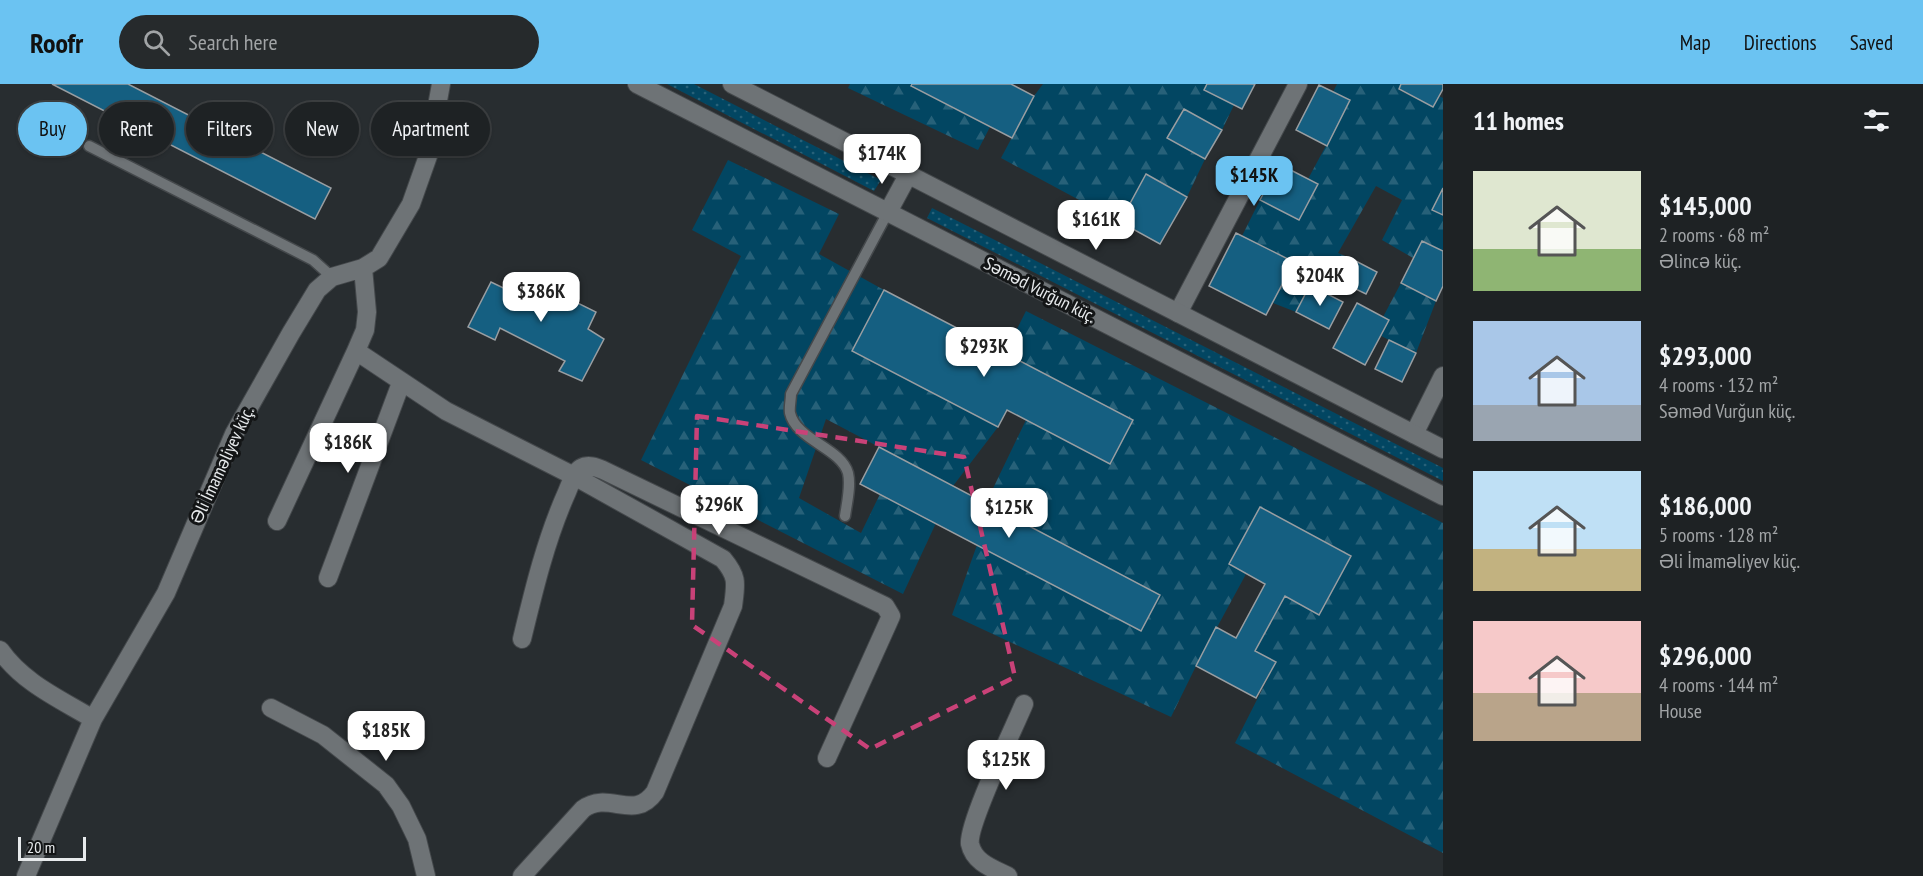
<!DOCTYPE html>
<meta charset="utf-8">
<style>
body{margin:0;font-family:"PT Sans Narrow",sans-serif;background:#262a2c;color:#f1f3f6;height:100vh;display:flex;flex-direction:column;font-size:22px;white-space:nowrap}
*{box-sizing:border-box;margin:0}
p{font-size:20px;color:#a1a4a6}
.icon{flex:none;width:33px;height:33px;fill:none;stroke:currentColor;stroke-width:2;stroke-linecap:round;stroke-linejoin:round}
.map{position:relative;flex:1;overflow:hidden}
.details{display:flex;flex-direction:column;background:#1e2224;width:480px}
.details>*{flex:none}
.guide{position:absolute;left:18px;top:18px;width:570px;height:54px;display:flex;gap:12px}
.scale{position:absolute;left:18px;bottom:15px;width:68px;box-sizing:border-box;padding-left:6px;border:3px solid #e7eaec;border-top:0;font-size:16px;line-height:21px;white-space:nowrap;color:#e7eaec;-webkit-text-stroke:4px #131516;paint-order:stroke}
.price{position:absolute;translate:-50% -51px;padding:0 14px;border-radius:12px;background:#fff;color:#222;font-size:20px;line-height:39px;filter:drop-shadow(0 2px 3px #0008)}
.price::after{content:'';position:absolute;left:50%;top:36px;width:18px;height:14px;margin-left:-9px;background:inherit;clip-path:polygon(0 0,100% 0,50% 100%)}
.price.current{background:#6bc3f2;color:#111}
ul{padding:0;list-style:none}
li{display:flex;align-items:center;gap:18px;height:150px;padding:0 30px}
li span{display:grid;place-items:center;flex:none;width:168px;height:120px;border-radius:0px;color:#555}
li>.icon{margin-inline-start:auto}
span .icon{width:72px;height:72px;fill:#fffc;stroke-width:1}
li b{font-size:26px}
h2{display:flex;justify-content:space-between;align-items:center;height:72px;padding:0 30px;font-size:26px}
.chip{padding:0 21px;border-radius:27px;background:#1e2224;box-shadow:0 2px 4px #0004,0 0 0 2px #3c3f41;font-size:21px;line-height:54px}
.chip.current{background:#6bc3f2;color:#111}
header{display:flex;align-items:center;gap:36px;box-sizing:border-box;height:84px;padding:0 30px;background:#6bc3f2;color:#111}
header strong{font-size:28px}
nav{display:flex;gap:33px;margin-inline-start:auto;font-size:21px}
.search{width:420px;height:54px;background:#262a2c;display:flex;align-items:center;gap:15px;box-sizing:border-box;padding:0 21px;border-radius:33px;color:#a1a4a6;font-size:22px}
main{display:flex;flex:1;min-height:0}
.map>svg:first-child{display:block}
.grass{fill:url(#grass-dots)}
.forest{fill:url(#forest-firs)}
.building{fill:#155f81;stroke:#999ea2;stroke-width:1.5}
.lines{fill:none;stroke-linecap:round;stroke-linejoin:round}
.lane-casing{stroke:#44484b;stroke-width:13}
.street-casing{stroke:#44484b;stroke-width:20}
.secondary-casing{stroke:#44484b;stroke-width:20}
.lane{stroke:#6e7376;stroke-width:10}
.street{stroke:#6e7376;stroke-width:18}
.secondary{stroke:#6e7376;stroke-width:18}
.marked{fill:none;stroke:#c94278;stroke-width:4.5;stroke-dasharray:12 8;stroke-linejoin:round}
.labels{text-anchor:middle;stroke-width:6;stroke-linejoin:round;paint-order:stroke}
.street-label{font-size:18px;fill:#e7eaec;stroke:#131516}
</style>
<header>
<strong>Roofr</strong>
<div class="search"><svg class="icon" aria-label="search" viewBox="0 0 24 24"><circle cx="10" cy="10" r="6"/><path d="M15 15l6 6"/></svg>Search here</div>
<nav><a>Map</a><a>Directions</a><a>Saved</a></nav>
</header>
<main>
<div class="map">
<svg width="1443" height="792" viewBox="0 0 1443 792">
<defs>
<pattern id="grass-dots" width="8" height="8" patternUnits="userSpaceOnUse" patternTransform="scale(1.5)"><rect width="8" height="8" fill="#024662"/><path d="M2 2h.1M6 6h.1" fill="none" stroke="#276179" stroke-width="1.8" stroke-linecap="round"/></pattern>
<pattern id="forest-firs" width="22" height="20" patternUnits="userSpaceOnUse" patternTransform="scale(1.5)"><rect width="22" height="20" fill="#024662"/><path d="M5 1l3.5 6h-7zM16 11l3.5 6h-7z" fill="#276179"/></pattern>
</defs>
<rect width="100%" height="100%" fill="#282d30"/>
<path class="grass" d="M667,0H694L881,96L874,107Z
M932,124L1443,384V397L927,134Z"/>
<path class="forest" d="M850,0H912L911,2L990,43L978,66L848,4Z
M1043,0H1207L1204,6L1234,21L1222,46L1183,25L1167,54L1205,75L1187,113L1146,91L1120,138L1001,74L1034,12Z
M1337,0H1401L1399,6L1433,23L1439,12L1443,14V104L1432,125L1443,131V167L1422,157L1413,174L1382,156L1402,116L1376,102L1338,169L1350,174L1330,211L1309,202L1296,228L1273,219L1294,178L1242,152L1260,116L1299,136L1318,100L1308,95L1350,17L1333,8Z
M728,76L839,130L819,170L884,206L852,267L998,343L953,402L826,335L799,414L861,449L880,410L936,439L903,510L641,376L741,172L692,146Z
M1401,199L1436,217L1416,269L1381,252L1389,236L1383,233Z
M1026,227L1443,439V769L1235,659L1276,578L1255,567L1285,512L1319,531L1351,472L1260,423L1229,480L1246,490L1196,582L1171,633L952,531L977,461L1141,547L986,419L1026,336L1110,380L1133,337L1005,269Z"/>
<path class="building" d="M52,0H128L331,104L315,135Z
M912,0H1011L1034,12L1012,54L911,2Z
M1207,0H1255L1242,25L1204,6Z
M1401,0H1443V5L1433,23L1399,5Z
M1319,1L1350,16L1327,62L1296,46Z
M1184,25L1222,46L1205,75L1167,54Z
M1279,80L1318,100L1299,136L1260,116Z
M1146,90L1187,113L1160,160L1120,138Z
M1443,104V131L1432,126Z
M1236,149L1294,178L1266,231L1209,202Z
M1422,157L1443,167V202L1436,217L1401,199Z
M1350,174L1377,188L1366,210L1339,197Z
M521,191L596,228L588,245L604,255L582,297L559,287L565,277L500,244L495,256L468,243L491,198L512,208Z
M1310,201L1343,218L1329,245L1296,228Z
M884,206L1133,336L1110,380L1007,326L998,343L852,267Z
M1357,219L1389,236L1365,281L1333,264Z
M1389,256L1416,269L1402,298L1375,285Z
M879,363L1160,511L1141,547L860,400Z
M1260,423L1351,472L1319,531L1285,512L1255,567L1276,578L1256,614L1196,582L1216,543L1236,554L1265,500L1229,480Z"/>
<g class="lines">
<defs>
<path id="lane" d="M89,62L313,176L332,193
M845,432C847,418 851,402 848,389C841,364 796,356 790,329C789,324 791,316 791,310L888,128"/>
<path id="street" d="M363,184L367,228L365,246L356,267L446,327L574,392L723,475C738,493 736,499 733,522L655,708C634,738 609,706 583,725L522,792
M1178,229L1298,0
M1414,350L1443,292
M277,437L356,267
M328,494L401,299
M522,555C534,505 546,455 567,408C570,401 574,388 581,384C588,380 596,383 603,386L885,522L891,532L887,541L827,674
M0,566C23,599 60,615 93,635
M271,624L323,651L386,701L401,722L417,755L426,792
M26,792L93,635L166,509L234,350L291,249L317,206L332,193L363,184L379,174L411,120L428,72L441,0
M1008,792C994,785 974,779 970,760C967,741 1014,644 1024,620"/>
<path id="secondary" d="M637,0L1443,412
M732,0L1443,365
M888,128L908,91"/>
</defs>
<use href="#lane" class="lane-casing"/>
<use href="#street" class="street-casing"/>
<use href="#secondary" class="secondary-casing"/>
<use href="#lane" class="lane"/>
<use href="#street" class="street"/>
<use href="#secondary" class="secondary"/>
</g>
<path class="marked" d="M697,332L964,373L1015,593L870,665L692,541Z"/>
<g class="labels">
<g class="street-label">
<text transform="translate(1040 206) rotate(27)" y="6">Səməd Vurğun küç.</text>
<text transform="translate(222 381) rotate(-65)" y="6">Əli İmaməliyev küç.</text>
</g>
</g>
</svg>
<div class="scale">20 m</div>
<b class="price" style="left:882px;top:101px">$174K</b>
<b class="price current" style="left:1254px;top:123px">$145K</b>
<b class="price" style="left:1096px;top:167px">$161K</b>
<b class="price" style="left:1320px;top:223px">$204K</b>
<b class="price" style="left:541px;top:239px">$386K</b>
<b class="price" style="left:984px;top:294px">$293K</b>
<b class="price" style="left:348px;top:390px">$186K</b>
<b class="price" style="left:719px;top:452px">$296K</b>
<b class="price" style="left:1009px;top:455px">$125K</b>
<b class="price" style="left:386px;top:678px">$185K</b>
<b class="price" style="left:1006px;top:707px">$125K</b>
<div class="guide">
<a class="chip current">Buy</a>
<a class="chip">Rent</a>
<a class="chip">Filters</a>
<a class="chip">New</a>
<a class="chip">Apartment</a>
</div>
</div>
<section class="details">
<h2>11 homes<svg class="icon" aria-label="filters" viewBox="0 0 24 24"><path d="M4 7h16M4 17h16"/><circle cx="9" cy="7" r="2"/><circle cx="15" cy="17" r="2"/></svg></h2>
<ul>
<li><span style="background:linear-gradient(#dfe7d0 65%,#8fb573 0)"><svg class="icon" aria-label="home" viewBox="0 0 24 24"><path d="M3 11l9-7 9 7M6 9v11h12V9"/></svg></span><div><b>$145,000</b><p>2 rooms · 68 m²</p><p>Əlincə küç.</p></div></li>
<li><span style="background:linear-gradient(#a9c7e8 70%,#9aa5b1 0)"><svg class="icon" aria-label="home" viewBox="0 0 24 24"><path d="M3 11l9-7 9 7M6 9v11h12V9"/></svg></span><div><b>$293,000</b><p>4 rooms · 132 m²</p><p>Səməd Vurğun küç.</p></div></li>
<li><span style="background:linear-gradient(#bfe0f5 65%,#c2b280 0)"><svg class="icon" aria-label="home" viewBox="0 0 24 24"><path d="M3 11l9-7 9 7M6 9v11h12V9"/></svg></span><div><b>$186,000</b><p>5 rooms · 128 m²</p><p>Əli İmaməliyev küç.</p></div></li>
<li><span style="background:linear-gradient(#f6c9c9 60%,#b9a48a 0)"><svg class="icon" aria-label="home" viewBox="0 0 24 24"><path d="M3 11l9-7 9 7M6 9v11h12V9"/></svg></span><div><b>$296,000</b><p>4 rooms · 144 m²</p><p>House</p></div></li>
</ul>
</section>
</main>
